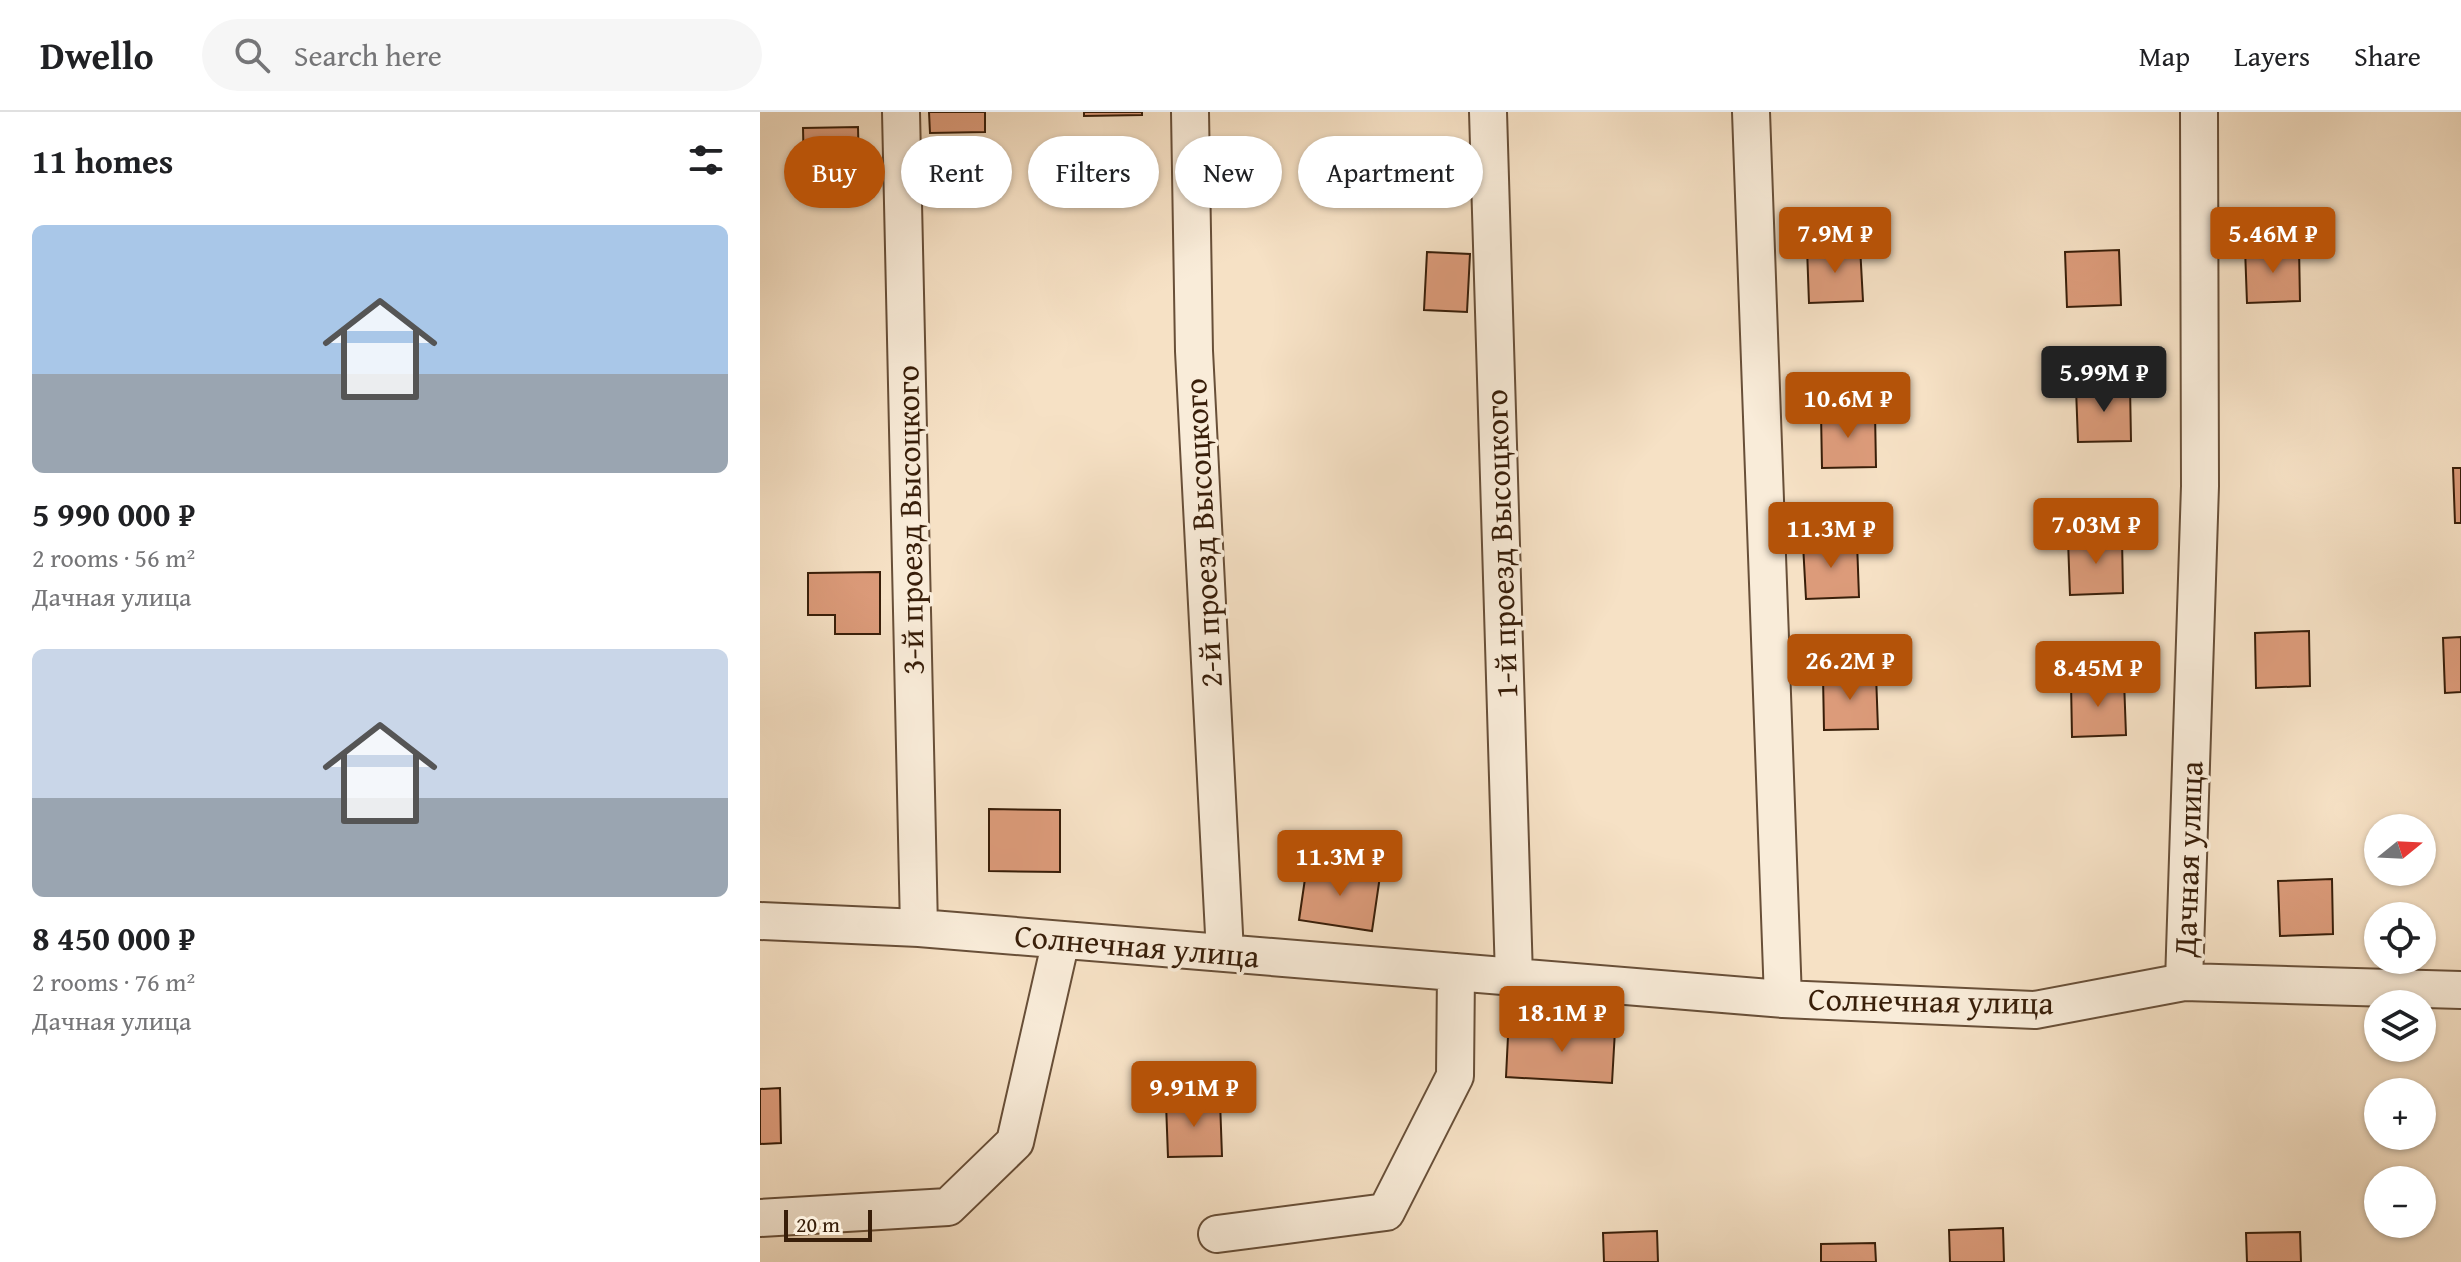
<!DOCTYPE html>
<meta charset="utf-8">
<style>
body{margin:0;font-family:"Gentium Book Plus",serif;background:#f6f6f6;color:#202124;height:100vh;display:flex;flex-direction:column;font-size:30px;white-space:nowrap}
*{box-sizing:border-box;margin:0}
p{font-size:26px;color:#757577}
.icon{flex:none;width:44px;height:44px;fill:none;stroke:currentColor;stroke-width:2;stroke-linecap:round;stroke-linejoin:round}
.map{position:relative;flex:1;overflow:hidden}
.side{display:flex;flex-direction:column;background:#fff;width:760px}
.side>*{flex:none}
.guide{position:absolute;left:24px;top:24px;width:760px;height:72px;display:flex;gap:16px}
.needle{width:52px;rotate:72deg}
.buttons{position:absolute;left:1604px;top:702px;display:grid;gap:16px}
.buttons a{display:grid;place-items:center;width:72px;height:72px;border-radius:50%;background:#fff;box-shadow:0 2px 6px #0004;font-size:40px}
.scale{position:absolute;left:24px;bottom:20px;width:88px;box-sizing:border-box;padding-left:8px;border:4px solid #381e09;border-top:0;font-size:22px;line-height:28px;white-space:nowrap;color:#381e09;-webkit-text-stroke:6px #f9ecd9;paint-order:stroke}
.price{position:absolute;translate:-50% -68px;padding:0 18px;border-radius:8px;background:#b45309;color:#fff;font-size:26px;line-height:52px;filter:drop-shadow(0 2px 4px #0008)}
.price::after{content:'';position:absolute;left:50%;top:48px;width:24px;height:18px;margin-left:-12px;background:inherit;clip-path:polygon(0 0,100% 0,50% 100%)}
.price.current{background:#222;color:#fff}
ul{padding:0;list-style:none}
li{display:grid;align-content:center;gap:16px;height:424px;padding:0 32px}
li span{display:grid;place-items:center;height:248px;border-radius:12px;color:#555}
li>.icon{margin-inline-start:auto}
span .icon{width:144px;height:144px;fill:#fffc;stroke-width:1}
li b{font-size:34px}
h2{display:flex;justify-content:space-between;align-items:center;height:96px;padding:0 32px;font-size:34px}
.chip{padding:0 28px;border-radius:36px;background:#fff;box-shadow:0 2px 6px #0004;font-size:28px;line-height:72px}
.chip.current{background:#b45309;color:#fff}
header{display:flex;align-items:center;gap:48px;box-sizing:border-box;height:112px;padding:0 40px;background:#fff;border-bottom:2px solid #e0e0e0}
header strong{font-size:38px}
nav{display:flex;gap:44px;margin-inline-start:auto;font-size:28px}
.search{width:560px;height:72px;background:#f6f6f6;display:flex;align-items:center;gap:20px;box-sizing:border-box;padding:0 28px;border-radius:44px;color:#757577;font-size:30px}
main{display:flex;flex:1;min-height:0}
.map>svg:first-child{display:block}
.building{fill:#dc9b7a;stroke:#381e09;stroke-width:2}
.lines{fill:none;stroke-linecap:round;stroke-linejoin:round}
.minor-casing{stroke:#684f38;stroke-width:40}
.minor{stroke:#f9ecd9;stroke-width:36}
.labels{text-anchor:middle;stroke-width:7;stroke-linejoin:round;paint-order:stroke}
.street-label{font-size:32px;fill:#381e09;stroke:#f9ecd9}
</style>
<header>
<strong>Dwello</strong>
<div class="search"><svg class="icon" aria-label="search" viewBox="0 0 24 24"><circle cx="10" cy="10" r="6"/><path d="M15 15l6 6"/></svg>Search here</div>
<nav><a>Map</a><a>Layers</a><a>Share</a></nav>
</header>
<main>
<section class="side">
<h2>11 homes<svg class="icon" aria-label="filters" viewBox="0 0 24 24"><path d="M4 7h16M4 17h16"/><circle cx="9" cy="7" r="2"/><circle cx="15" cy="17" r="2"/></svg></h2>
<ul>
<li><span style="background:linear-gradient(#a9c7e8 60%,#9aa5b1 0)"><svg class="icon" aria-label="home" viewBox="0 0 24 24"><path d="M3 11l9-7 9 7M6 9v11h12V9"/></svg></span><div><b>5 990 000 ₽</b><p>2 rooms · 56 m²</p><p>Дачная улица</p></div></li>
<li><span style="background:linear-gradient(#c9d6e8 60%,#9aa5b1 0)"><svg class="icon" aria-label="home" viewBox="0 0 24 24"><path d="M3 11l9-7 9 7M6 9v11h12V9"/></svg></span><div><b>8 450 000 ₽</b><p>2 rooms · 76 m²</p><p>Дачная улица</p></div></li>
</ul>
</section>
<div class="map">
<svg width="1701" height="1150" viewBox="0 0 1701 1150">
<rect width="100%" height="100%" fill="#f6e1c5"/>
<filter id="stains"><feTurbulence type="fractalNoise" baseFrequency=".0025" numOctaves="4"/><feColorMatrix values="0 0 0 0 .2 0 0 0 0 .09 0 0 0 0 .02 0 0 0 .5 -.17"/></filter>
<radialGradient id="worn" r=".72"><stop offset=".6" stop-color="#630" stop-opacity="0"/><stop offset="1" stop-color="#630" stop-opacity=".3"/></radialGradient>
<path class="building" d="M169,0H225V20L170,21Z
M324,0H382V3L324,4Z
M98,15L99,61L44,62L43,16Z
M1100,134L1103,189L1049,191L1047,136Z
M1539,135L1540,189L1487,191L1485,136Z
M1359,138L1361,193L1307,195L1305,140Z
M667,140L710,142L707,200L664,198Z
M1370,274L1371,329L1318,330L1316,276Z
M1115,300L1116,355L1062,356L1061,301Z
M1693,356H1701V411H1695Z
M1362,426L1363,481L1310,483L1308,428Z
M1097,430L1099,485L1046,487L1043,432Z
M120,460V522H75V503H48V461Z
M1549,519L1550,574L1496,576L1495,521Z
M1701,525V580L1685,581L1683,526Z
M1116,562L1118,617L1064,618L1063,564Z
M1364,568L1366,623L1312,625L1311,570Z
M229,697L300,698V760L229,759Z
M547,753L620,764L612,819L539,808Z
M1572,767L1573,822L1520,824L1518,769Z
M760,913L855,918L852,971L746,965L748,924L759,925Z
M20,976L21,1031L0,1032V977Z
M460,989L462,1044L408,1045L406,991Z
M1243,1116L1244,1150H1190L1189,1118Z
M897,1119L898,1150H844L843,1121Z
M1540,1120L1541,1150H1487L1486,1121Z
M1115,1131L1116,1150H1061V1132Z"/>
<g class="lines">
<defs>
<path id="minor" d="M141,0L159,816
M430,0L434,239L465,841
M728,0L754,865
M991,0L1023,887
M0,809L159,816L1023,887L1275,898L1424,870L1701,878
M1424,870L1440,374L1439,0
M0,1106L188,1095L255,1030L301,828
M457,1122L626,1100L695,964L696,860"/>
</defs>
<use href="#minor" class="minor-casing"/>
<use href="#minor" class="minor"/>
</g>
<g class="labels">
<g class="street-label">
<text transform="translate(150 408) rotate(-91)" y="11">3-й проезд Высоцкого</text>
<text transform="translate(443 421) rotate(-93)" y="11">2-й проезд Высоцкого</text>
<text transform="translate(741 432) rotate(-92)" y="11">1-й проезд Высоцкого</text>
<text transform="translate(1428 747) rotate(-88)" y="11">Дачная улица</text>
<text transform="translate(377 834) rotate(5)" y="11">Солнечная улица</text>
<text transform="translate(1171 889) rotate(1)" y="11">Солнечная улица</text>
</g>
</g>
<rect width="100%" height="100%" filter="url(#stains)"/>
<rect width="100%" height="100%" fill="url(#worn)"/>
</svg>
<div class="buttons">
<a><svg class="needle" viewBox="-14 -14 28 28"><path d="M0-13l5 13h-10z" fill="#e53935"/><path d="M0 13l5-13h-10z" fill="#757577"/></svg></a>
<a><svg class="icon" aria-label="locate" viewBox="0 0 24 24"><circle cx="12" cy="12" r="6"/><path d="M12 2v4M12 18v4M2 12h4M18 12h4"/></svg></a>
<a><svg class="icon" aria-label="layers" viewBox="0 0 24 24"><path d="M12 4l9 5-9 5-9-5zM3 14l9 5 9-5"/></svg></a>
<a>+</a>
<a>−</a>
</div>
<div class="scale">20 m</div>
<b class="price" style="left:1075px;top:163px">7.9M ₽</b>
<b class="price" style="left:1513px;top:163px">5.46M ₽</b>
<b class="price current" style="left:1344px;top:302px">5.99M ₽</b>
<b class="price" style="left:1088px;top:328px">10.6M ₽</b>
<b class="price" style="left:1336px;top:454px">7.03M ₽</b>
<b class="price" style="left:1071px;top:458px">11.3M ₽</b>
<b class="price" style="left:1090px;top:590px">26.2M ₽</b>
<b class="price" style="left:1338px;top:597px">8.45M ₽</b>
<b class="price" style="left:580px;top:786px">11.3M ₽</b>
<b class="price" style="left:802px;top:942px">18.1M ₽</b>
<b class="price" style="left:434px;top:1017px">9.91M ₽</b>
<div class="guide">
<a class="chip current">Buy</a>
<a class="chip">Rent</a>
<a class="chip">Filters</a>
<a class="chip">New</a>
<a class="chip">Apartment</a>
</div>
</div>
</main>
